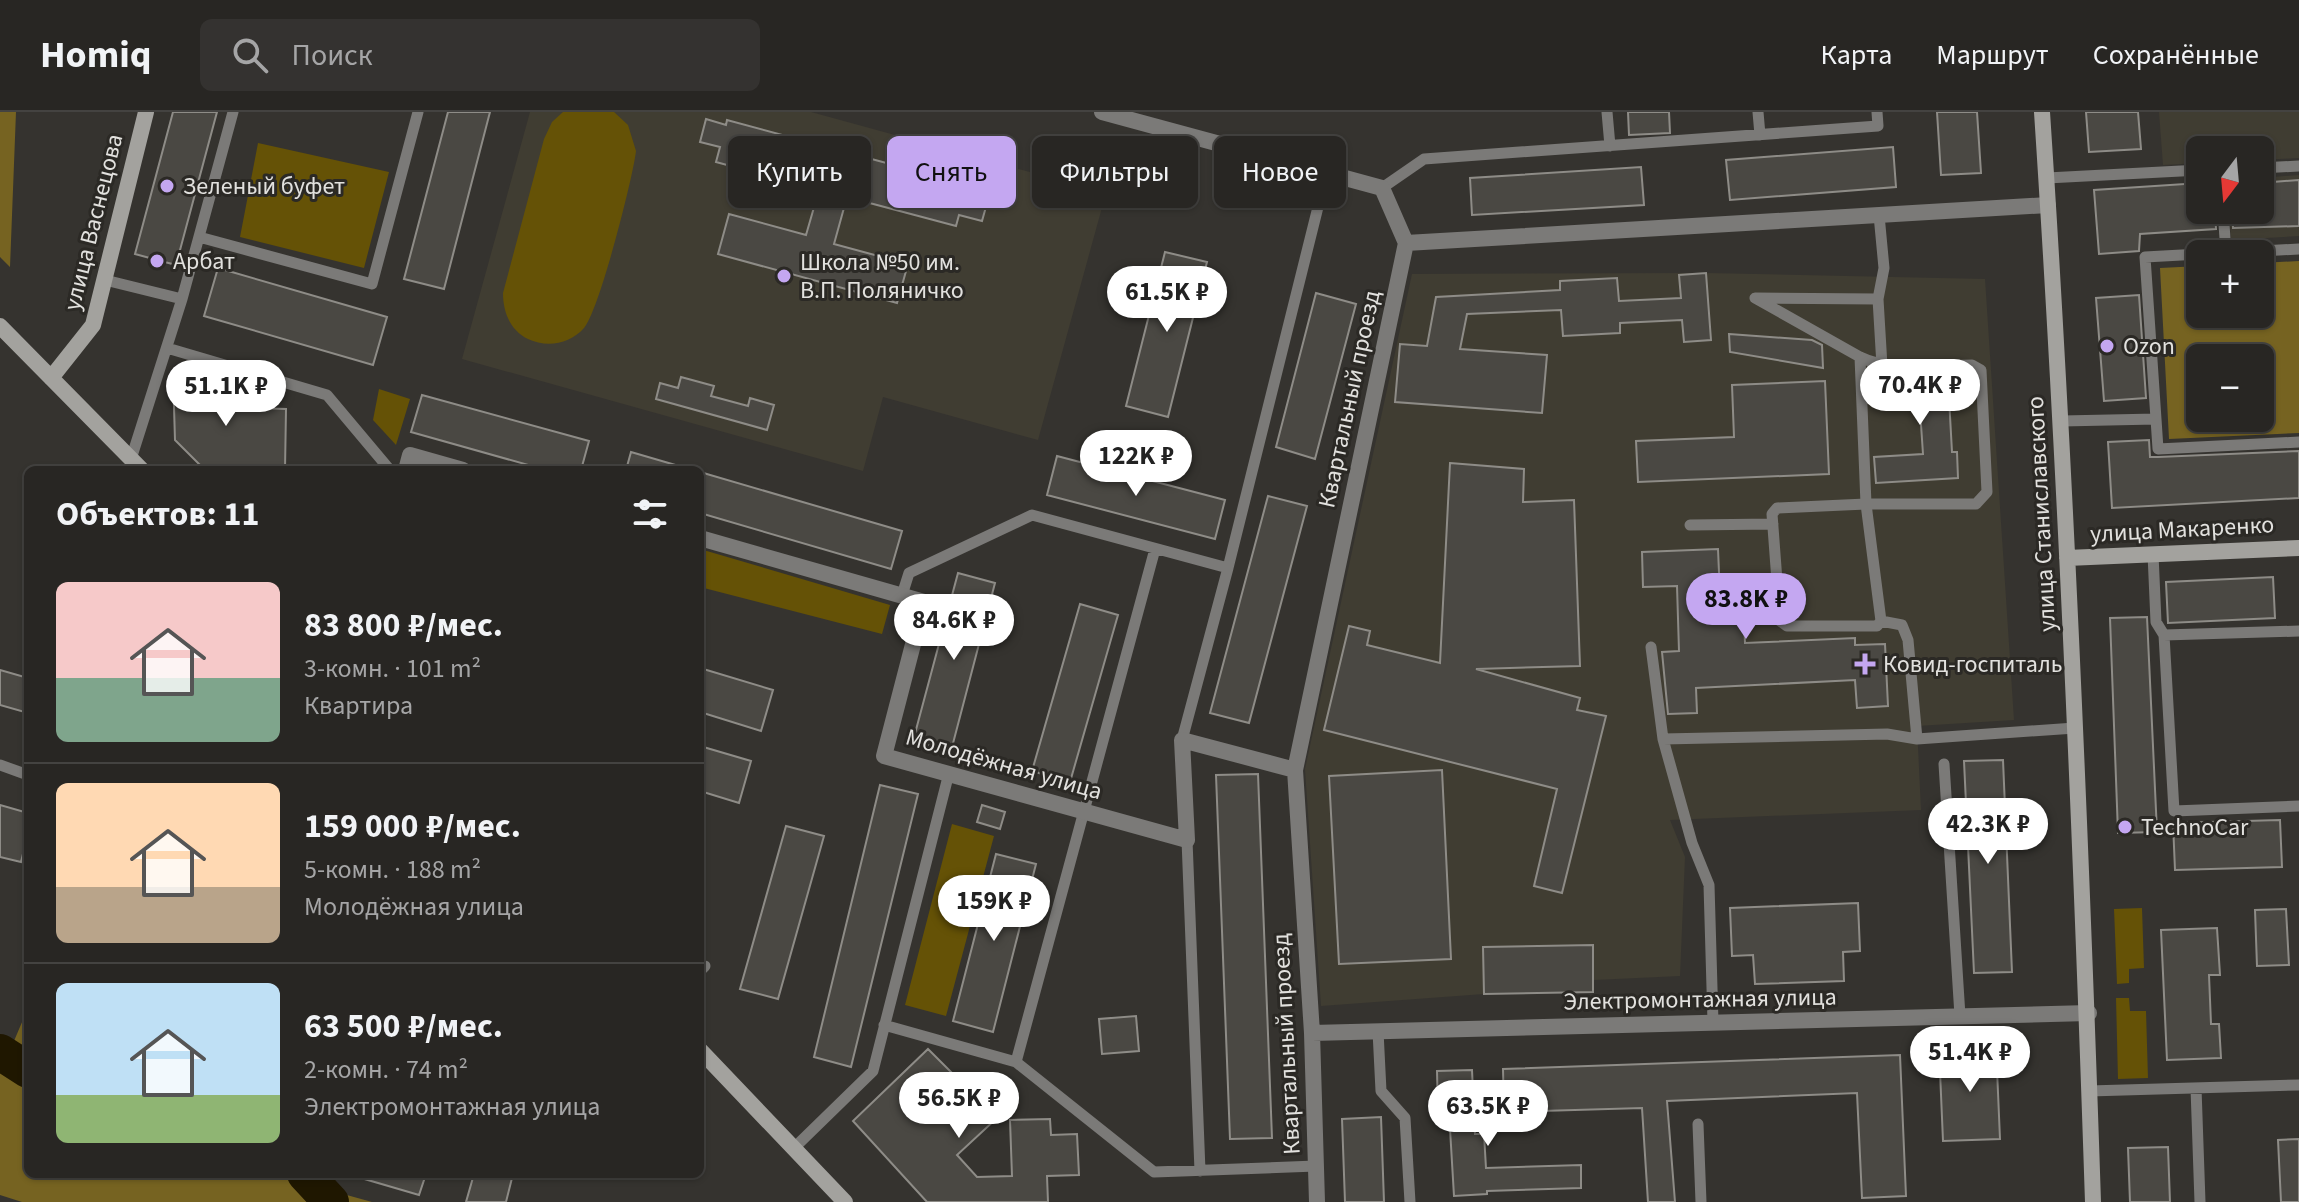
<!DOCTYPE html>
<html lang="ru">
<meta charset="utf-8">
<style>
body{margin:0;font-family:"Source Sans 3",sans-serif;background:#343230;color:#f1f3f6;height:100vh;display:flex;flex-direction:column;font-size:30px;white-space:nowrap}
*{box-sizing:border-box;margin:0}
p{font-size:26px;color:#a5a5a6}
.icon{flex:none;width:44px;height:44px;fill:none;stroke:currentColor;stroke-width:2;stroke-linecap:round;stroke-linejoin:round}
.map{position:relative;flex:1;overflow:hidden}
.panel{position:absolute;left:24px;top:354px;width:680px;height:712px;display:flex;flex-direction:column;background:#282623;border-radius:12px;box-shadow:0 2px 6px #0004,0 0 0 2px #444341}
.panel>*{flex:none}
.banner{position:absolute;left:728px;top:24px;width:760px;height:72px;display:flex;gap:16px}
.needle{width:52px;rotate:196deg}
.tools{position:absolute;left:2186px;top:24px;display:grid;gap:16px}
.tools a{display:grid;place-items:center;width:88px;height:88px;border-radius:12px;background:#282623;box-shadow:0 2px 6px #0004,0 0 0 2px #444341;font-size:40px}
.price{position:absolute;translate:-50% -68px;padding:0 18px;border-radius:28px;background:#fff;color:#222;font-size:26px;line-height:52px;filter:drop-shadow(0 2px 4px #0008)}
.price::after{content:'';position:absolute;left:50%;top:48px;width:24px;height:18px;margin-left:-12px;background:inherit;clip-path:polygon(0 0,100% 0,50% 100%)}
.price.selected{background:#c4a7f1;color:#111}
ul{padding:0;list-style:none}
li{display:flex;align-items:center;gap:24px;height:200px;padding:0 32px}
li+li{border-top:2px solid #444341}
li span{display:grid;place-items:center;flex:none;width:224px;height:160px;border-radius:12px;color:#555}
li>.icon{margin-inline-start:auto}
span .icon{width:96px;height:96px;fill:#fffc;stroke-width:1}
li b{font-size:34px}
h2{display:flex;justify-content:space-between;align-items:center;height:96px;padding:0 32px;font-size:34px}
.pill{padding:0 28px;border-radius:12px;background:#282623;box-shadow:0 2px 6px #0004,0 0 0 2px #444341;font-size:28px;line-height:72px}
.pill.selected{background:#c4a7f1;color:#111}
header{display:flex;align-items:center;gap:48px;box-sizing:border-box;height:112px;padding:0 40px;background:#282623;border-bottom:2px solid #444341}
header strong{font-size:38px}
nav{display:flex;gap:44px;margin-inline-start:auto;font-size:28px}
.search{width:560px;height:72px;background:#343230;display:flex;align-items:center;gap:20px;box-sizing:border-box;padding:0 28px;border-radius:12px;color:#a5a5a6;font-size:30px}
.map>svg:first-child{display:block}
.built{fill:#403d32}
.green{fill:#655206}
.forest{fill:#766321;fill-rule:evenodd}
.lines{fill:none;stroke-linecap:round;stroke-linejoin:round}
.river{stroke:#1f1700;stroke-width:36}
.building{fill:#4a4843;stroke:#8e8c87;stroke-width:2}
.lane{stroke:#7b7a78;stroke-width:11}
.street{stroke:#7b7a78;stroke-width:16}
.secondary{stroke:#a3a29e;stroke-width:16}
.poi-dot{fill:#c4a7f1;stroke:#2b2925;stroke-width:3}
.labels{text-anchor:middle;stroke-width:6;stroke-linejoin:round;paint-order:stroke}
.poi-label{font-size:24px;fill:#e2e1de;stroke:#2b2925;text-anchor:start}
.street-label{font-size:24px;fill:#e2e1de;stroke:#2b2925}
</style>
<header>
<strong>Homiq</strong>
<div class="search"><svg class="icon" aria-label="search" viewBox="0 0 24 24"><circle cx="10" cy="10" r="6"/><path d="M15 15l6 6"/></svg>Поиск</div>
<nav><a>Карта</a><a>Маршрут</a><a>Сохранённые</a></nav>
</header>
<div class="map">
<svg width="2299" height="1090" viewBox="0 0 2299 1090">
<rect width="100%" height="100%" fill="#35332f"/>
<path class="built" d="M530,0H811L1106,81L1038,328L883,285L863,359L462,247Z
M2159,0H2299V46L2260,48V38H2200V51L2163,53Z
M2299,63V124L2231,128L2229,98H2260V66Z
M1706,161L1985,167L2014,608L1917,614L1921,698L1670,708L1685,745L1680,864L1594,868L1593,880L1484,882L1321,894L1305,657L1412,162Z"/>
<path class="green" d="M563,0H614L628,13L636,39C633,66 599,199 584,216C570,232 547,236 528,227C510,218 503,200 503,181L544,27L552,10Z
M258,31L389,60L364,156L240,125Z
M379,277L410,287L396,333L373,308Z
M700,437L890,493L882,522L700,475Z
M952,712L994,724L946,904L905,893Z
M2142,796L2144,856L2129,857V871L2117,872L2114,797Z
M2116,886H2129L2130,899H2146L2148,966L2118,967Z"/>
<path class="forest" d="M0,0H16L10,155L0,145Z
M2299,149V321L2169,327L2160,156L2200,154V202H2260V151ZM2200,246H2260V306H2200Z
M28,896V1062H309L307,1072L372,1090H22L0,1083V962Z"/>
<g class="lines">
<path class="river" d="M0,940L28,958
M305,1062L331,1090"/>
</g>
<path class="building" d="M173,0H217L176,153L135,142Z
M448,0H490L444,177L404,167Z
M1628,0H1669L1670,21L1629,23Z
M1937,0H1977L1981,61L1941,63Z
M2086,0H2138L2141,37L2089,40Z
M706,7L726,13L727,8L968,73L966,78L989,84L982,109L959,103L956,114L847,85L834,132L908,152L897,191L718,142L729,102L806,123L819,78L716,50L720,35L700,30Z
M1893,35L1896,75L1730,88L1726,48Z
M1641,55L1644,93L1472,103L1470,66Z
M2299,68V114L2233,116L2232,98H2260V71Z
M2200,71V98H2215L2216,117L2140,122L2139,139L2099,142L2094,78Z
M1165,140L1207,150L1168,305L1126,294Z
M218,156L387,205L373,253L204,204Z
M1706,161L1711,228L1684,230L1682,208L1620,211V221L1563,224L1561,198L1467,202L1460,237L1547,243L1542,301L1395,290L1400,232L1427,234L1436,185L1560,178V169L1617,166L1619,189L1681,186L1679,163Z
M1316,181L1356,192L1315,347L1276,335Z
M2139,183L2146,286L2104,289L2096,186Z
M1729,222L1812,228L1822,233L1823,256L1730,240Z
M1869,260L1953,262L1955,286H1949L1952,340H1957L1958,366L1876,371L1874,345L1923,342L1919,283L1871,286Z
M173,261L218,262V295L286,297L285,358H205L175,328Z
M681,265L714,274L711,284L748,294L750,286L774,293L767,318L656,287L660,271L678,276Z
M1825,269L1829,362L1638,370L1636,329L1734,325L1732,273Z
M422,283L589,329L581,358H546L411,320Z
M2149,328L2150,345H2158L2299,339V386L2112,396L2108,330Z
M631,340L679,354V358H626Z
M1057,344L1225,388L1215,427L1047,383Z
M1450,351L1524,357L1523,390L1574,388L1580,554L1476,557L1580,586L1577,598L1606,604L1562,781L1534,774L1557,677L1324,618L1349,514L1370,519L1367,533L1440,551Z
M700,360L902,419L891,457L700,401Z
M1268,384L1307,394L1249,611L1210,601Z
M1718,437L1720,484L1743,483L1745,531L1855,526V533L1885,532L1888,594L1857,596L1855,568L1696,576L1697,601L1668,602L1662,540L1679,539L1677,474L1643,475L1642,440Z
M958,461L995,471L951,639L913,629Z
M2273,465L2275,506L2168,511L2166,470Z
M1080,492L1118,503L1070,670L1032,659Z
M2147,505L2157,720L2118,721L2110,506Z
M700,556L773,578L761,619L700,600Z
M0,558L28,566V601L0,593Z
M700,634L751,649L739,691L700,679Z
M2003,648L2012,860L1974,861L1964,649Z
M1442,658L1451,847L1339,852L1329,664Z
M1258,662L1272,1026L1230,1027L1216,663Z
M880,673L918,682L851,955L814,945Z
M0,693L28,701V721L21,750L0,745Z
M982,693L1005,700L1000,717L977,710Z
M2280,708L2282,755L2175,758L2173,711Z
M786,714L824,724L778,887L740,877Z
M996,742L1036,752L993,920L953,909Z
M1858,791L1860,839L1843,840L1844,869L1755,872L1753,843L1732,844L1730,796Z
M2286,797L2289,853L2257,854L2255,798Z
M2217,816L2220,863H2209L2211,912H2219L2221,946L2167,948L2161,818Z
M1593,833V880L1484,882L1483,835Z
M1136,904L1139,939L1102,942L1099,907Z
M1996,934L2000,1027L1943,1029L1939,936Z
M928,937L997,1006L957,1043L977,1065L1012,1064L1010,1008L1050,1007L1051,1023L1077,1022L1079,1063L1047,1064L1048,1090H927L853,1009Z
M1900,943L1906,1084L1862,1086L1857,981L1667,989L1675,1090H1648L1642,996L1504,1000L1503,957Z
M1472,958L1475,1022H1484L1486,1056L1581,1053V1076L1487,1079V1082L1454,1084L1449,1000L1438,1001L1437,959Z
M1381,1005L1384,1090H1345L1342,1007Z
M2299,1027V1090H2281L2278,1028Z
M2168,1035L2170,1090H2130L2128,1036Z
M362,1062H426L419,1083L361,1066Z
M474,1062H513L506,1090H466Z"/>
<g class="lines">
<path class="lane" d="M1607,0L1610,34
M1758,0L1760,23
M2260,56L2299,54
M2047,66L2200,58
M1382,76L1424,47L1878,14L1877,0
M199,125L372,172L418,0
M2226,141L2299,137
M2202,142L2226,141L2223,98
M105,168L182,187
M1878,187L1882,254
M167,236L327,283L390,358
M1860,245L1866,392H1976L1987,380L1981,258L1972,253C1936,253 1892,261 1860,245L1755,186L1878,187L1884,156L1879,103
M2156,307L2145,145L2200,142
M2062,309L2156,307L2158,337L2299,330
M131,347L182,187L233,0
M1866,392L1881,509L1877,514H1787L1780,509L1772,402L1777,396Z
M1690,413L1773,412
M2153,442L2156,510L2164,523L2174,699L2299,694
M1228,456L1326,63
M902,483L909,461L1032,403L1228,456L1182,628
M1881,509L1902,513L1908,528L1917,627
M2164,523L2299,519
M1651,535L1663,627L1692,731L1709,773L1713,910
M1663,627L1887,622L1917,627L2075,616
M1944,652L1960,904
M0,653L28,663
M1187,728L1200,1059
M700,859L705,854
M884,913L1016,950L1154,1060L1316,1054
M1378,919L1381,979L1405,1006L1410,1090
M1016,950L1155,437
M2196,976L2200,1090
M2089,979L2299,973
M1698,1012L1701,1090
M794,1036L873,959L949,661"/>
<path class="street" d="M1102,0L1382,76L1406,131
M406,358L410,343L463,358
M700,426L924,490L884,644L1187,728L1182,628L1295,658
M1312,921L2089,901
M1317,1090L1312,921L1295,658L1406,131L2048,93"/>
<path class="secondary" d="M2042,0C2066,363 2081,726 2093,1090
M0,214L142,358
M51,266L93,213L146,0
M2067,446L2299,436
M700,938L845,1090"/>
</g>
<g class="poi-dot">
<circle cx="167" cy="74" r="8"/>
<circle cx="157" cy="149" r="8"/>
<circle cx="784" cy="164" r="8"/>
<circle cx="2107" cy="234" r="8"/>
<path d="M1861 540h8v8h8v8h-8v8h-8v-8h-8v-8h8z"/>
<circle cx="2125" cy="715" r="8"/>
</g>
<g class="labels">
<g class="poi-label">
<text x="183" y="82">Зеленый буфет</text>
<text x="173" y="157">Арбат</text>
<text x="800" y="158">Школа №50 им.<tspan x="800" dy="28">В.П. Поляничко</tspan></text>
<text x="2123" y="242">Ozon</text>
<text x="1883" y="560">Ковид-госпиталь</text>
<text x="2141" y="723">TechnoCar</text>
</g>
<g class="street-label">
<text transform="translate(93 110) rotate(-76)" y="8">улица Васнецова</text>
<text transform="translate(1349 287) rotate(-78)" y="8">Квартальный проезд</text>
<text transform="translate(2041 402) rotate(-93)" y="8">улица Станиславского</text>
<text transform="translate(2182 417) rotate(-3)" y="8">улица Макаренко</text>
<text transform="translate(1004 652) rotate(16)" y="8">Молодёжная улица</text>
<text transform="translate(1700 887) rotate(-1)" y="8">Электромонтажная улица</text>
<text transform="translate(1286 932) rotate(-93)" y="8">Квартальный проезд</text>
</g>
</g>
</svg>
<div class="tools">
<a><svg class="needle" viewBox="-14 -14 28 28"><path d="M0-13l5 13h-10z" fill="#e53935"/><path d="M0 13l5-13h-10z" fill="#a5a5a6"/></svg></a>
<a>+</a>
<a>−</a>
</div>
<b class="price" style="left:1167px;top:222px">61.5K ₽</b>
<b class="price" style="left:1920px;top:315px">70.4K ₽</b>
<b class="price" style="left:226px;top:316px">51.1K ₽</b>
<b class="price" style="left:1136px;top:386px">122K ₽</b>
<b class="price selected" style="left:1746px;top:529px">83.8K ₽</b>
<b class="price" style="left:954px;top:550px">84.6K ₽</b>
<b class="price" style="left:1988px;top:754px">42.3K ₽</b>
<b class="price" style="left:994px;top:831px">159K ₽</b>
<b class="price" style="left:1970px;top:982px">51.4K ₽</b>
<b class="price" style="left:959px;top:1028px">56.5K ₽</b>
<b class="price" style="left:1488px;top:1036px">63.5K ₽</b>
<div class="banner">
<a class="pill">Купить</a>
<a class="pill selected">Снять</a>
<a class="pill">Фильтры</a>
<a class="pill">Новое</a>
</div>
<section class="panel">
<h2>Объектов: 11<svg class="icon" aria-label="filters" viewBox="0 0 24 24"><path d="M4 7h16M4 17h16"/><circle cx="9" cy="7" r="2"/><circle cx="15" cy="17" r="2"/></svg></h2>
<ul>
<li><span style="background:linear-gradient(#f6c9c9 60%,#7fa58c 0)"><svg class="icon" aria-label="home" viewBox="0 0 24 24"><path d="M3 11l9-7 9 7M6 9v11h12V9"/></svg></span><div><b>83 800 ₽/мес.</b><p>3-комн. · 101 m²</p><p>Квартира</p></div></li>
<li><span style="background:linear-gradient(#ffd9b3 65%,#b9a48a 0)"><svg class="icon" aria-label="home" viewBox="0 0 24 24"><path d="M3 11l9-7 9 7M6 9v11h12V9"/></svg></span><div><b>159 000 ₽/мес.</b><p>5-комн. · 188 m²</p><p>Молодёжная улица</p></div></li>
<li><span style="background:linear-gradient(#bfe0f5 70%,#8fb573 0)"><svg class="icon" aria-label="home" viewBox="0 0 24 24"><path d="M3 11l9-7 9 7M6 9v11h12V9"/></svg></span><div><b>63 500 ₽/мес.</b><p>2-комн. · 74 m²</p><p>Электромонтажная улица</p></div></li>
</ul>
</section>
</div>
